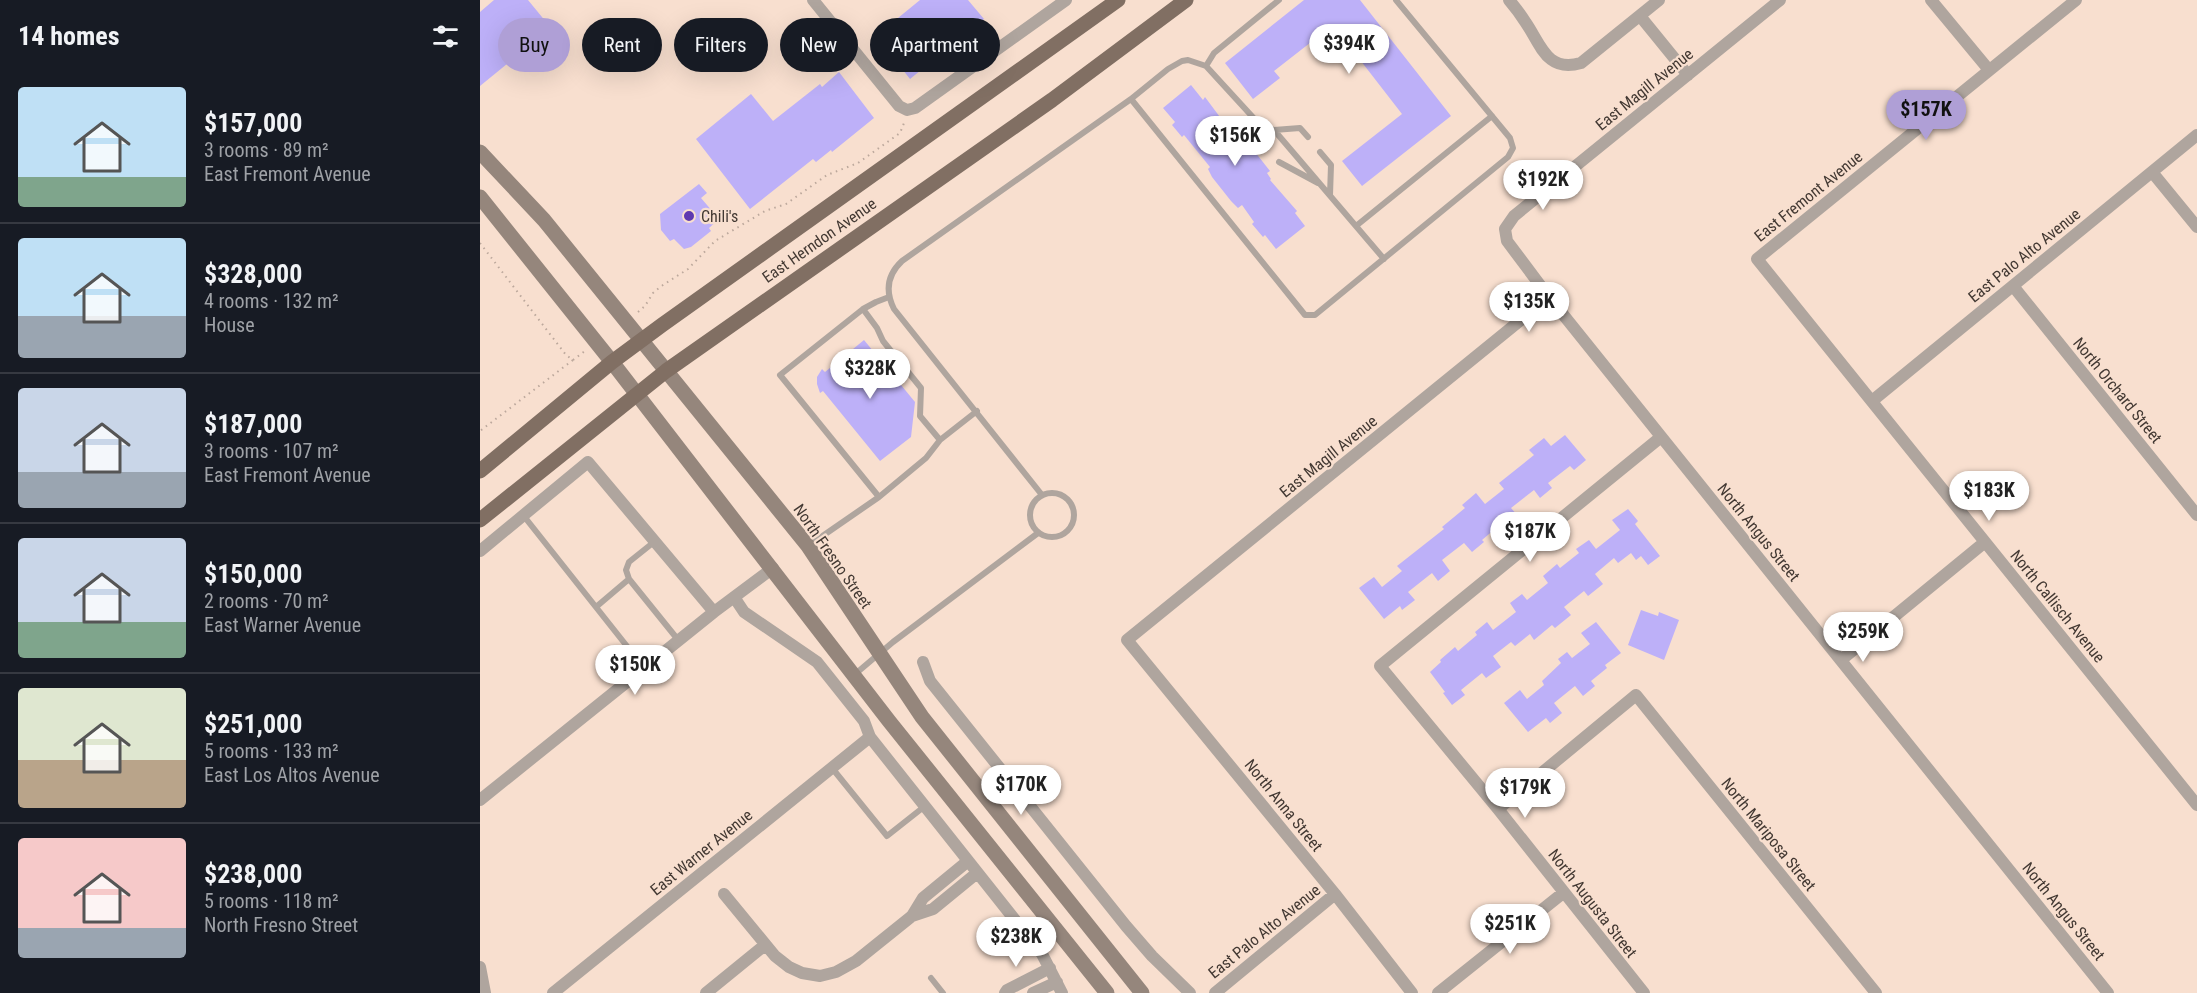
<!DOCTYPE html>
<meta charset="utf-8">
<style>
body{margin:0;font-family:"Roboto Condensed",sans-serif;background:#242831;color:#f1f3f6;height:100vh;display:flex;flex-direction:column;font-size:22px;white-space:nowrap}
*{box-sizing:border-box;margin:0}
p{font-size:20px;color:#9ea1a6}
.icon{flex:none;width:33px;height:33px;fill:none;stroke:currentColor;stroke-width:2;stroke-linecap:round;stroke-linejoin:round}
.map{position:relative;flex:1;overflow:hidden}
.sheet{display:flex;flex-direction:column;background:#171b24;width:480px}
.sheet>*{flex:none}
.guide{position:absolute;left:18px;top:18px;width:570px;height:54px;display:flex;gap:12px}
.price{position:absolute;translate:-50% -51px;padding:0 14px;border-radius:21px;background:#fff;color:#222;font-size:20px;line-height:39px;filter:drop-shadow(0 2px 3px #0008)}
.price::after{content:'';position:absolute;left:50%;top:36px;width:18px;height:14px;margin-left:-9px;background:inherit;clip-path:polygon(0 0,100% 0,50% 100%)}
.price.on{background:#af9fd6;color:#111}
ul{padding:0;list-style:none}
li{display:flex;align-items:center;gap:18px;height:150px;padding:0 18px}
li+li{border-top:2px solid #363941}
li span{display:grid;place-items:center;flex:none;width:168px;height:120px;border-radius:6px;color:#555}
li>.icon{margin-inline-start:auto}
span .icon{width:72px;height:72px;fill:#fffc;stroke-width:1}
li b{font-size:26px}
h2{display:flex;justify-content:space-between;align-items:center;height:72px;padding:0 18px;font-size:26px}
.chip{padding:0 21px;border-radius:27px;background:#171b24;box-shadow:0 6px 24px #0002;font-size:21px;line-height:54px}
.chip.on{background:#af9fd6;color:#111}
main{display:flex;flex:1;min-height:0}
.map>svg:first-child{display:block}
.building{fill:#bdb0f8}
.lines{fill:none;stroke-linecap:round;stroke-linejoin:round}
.path{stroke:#bca89c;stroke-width:2;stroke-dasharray:1.5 4.5;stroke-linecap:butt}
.service{stroke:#afa59e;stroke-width:6}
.minor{stroke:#afa59e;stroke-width:12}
.secondary{stroke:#95867c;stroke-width:15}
.primary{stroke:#816f63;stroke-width:15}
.poi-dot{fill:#5e38b0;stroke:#f8dfcf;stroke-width:2}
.labels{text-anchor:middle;stroke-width:4.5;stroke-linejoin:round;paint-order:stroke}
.street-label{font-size:16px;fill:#423832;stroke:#f8dfcf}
.poi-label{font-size:16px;fill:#423832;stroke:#f8dfcf;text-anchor:start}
</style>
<main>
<section class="sheet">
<h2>14 homes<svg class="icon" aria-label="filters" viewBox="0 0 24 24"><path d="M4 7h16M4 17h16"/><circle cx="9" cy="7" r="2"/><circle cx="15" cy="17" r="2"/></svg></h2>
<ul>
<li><span style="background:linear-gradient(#bfe0f5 75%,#7fa58c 0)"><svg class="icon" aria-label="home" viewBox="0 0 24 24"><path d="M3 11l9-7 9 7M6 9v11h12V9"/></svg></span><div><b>$157,000</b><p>3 rooms · 89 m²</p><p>East Fremont Avenue</p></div></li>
<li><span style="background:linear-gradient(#bfe0f5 65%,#9aa5b1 0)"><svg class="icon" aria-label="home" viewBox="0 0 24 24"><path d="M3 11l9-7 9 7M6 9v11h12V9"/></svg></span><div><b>$328,000</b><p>4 rooms · 132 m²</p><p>House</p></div></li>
<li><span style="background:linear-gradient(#c9d6e8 70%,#9aa5b1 0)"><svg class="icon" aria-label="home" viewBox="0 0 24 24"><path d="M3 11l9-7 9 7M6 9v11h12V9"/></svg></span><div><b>$187,000</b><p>3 rooms · 107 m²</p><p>East Fremont Avenue</p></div></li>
<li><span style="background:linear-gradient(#c9d6e8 70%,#7fa58c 0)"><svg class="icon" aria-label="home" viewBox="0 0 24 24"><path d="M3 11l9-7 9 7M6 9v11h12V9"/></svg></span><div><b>$150,000</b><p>2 rooms · 70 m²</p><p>East Warner Avenue</p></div></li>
<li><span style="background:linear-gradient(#dfe7d0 60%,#b9a48a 0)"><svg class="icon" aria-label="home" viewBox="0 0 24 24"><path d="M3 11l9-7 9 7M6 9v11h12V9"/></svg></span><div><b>$251,000</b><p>5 rooms · 133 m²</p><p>East Los Altos Avenue</p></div></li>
<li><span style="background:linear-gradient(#f6c9c9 75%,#9aa5b1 0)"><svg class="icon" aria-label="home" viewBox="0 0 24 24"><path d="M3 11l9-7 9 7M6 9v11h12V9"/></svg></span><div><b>$238,000</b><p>5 rooms · 118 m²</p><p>North Fresno Street</p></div></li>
</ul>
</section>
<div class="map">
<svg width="1717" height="993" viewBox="0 0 1717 993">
<rect width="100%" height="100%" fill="#f8dfcf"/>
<path class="building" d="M14,0H48L71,28L0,86V12Z
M440,0H488L504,19L430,79L396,36Z
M824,0H880L971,116L882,186L862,161L922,114L853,25L794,71L800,78L773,99L745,63Z
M359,72L394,118L352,152L351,150L336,162L333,159L270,209L216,139L271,94L293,121L340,84L342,87Z
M711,85L723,100L725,97L760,144L762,142L768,149L771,147L790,171L787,173L791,179L790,180L817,211L815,213L825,226L796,249L785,235L783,237L772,224L774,222L762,205L758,208L751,201L732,177L728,169L730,167L704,135L702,137L692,125L695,122L683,108Z
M219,184L227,193L221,198L239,219L229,228L231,231L211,247L204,249L194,239L190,241L181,230L180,214Z
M384,340L435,402L431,437L400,461L343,391L340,393L337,384V377L342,369L345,372Z
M1085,435L1106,460L1094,470L1090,466L1068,483L1072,488L1060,498L1054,490L1031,508L1038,516L1024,526L1022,523L1002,540L1004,542L992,552L984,543L962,560L970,571L958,581L952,573L928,592L935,600L922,610L920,606L904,619L879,588L894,577L902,587L922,571L917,566L964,529L962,527L985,508L982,505L996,493L1005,504L1024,489L1019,483L1054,455L1049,450L1064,438L1071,446Z
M1148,509L1158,521L1155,524L1180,556L1168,565L1161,556L1156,560L1151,553L1138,563L1134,558L1115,574L1123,584L1108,596L1104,591L1084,607L1091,615L1075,628L1072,625L1054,640L1050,634L1035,646L1031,642L1013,656L1021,667L1006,678L1002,673L981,690L985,695L972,705L963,693L965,692L950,672L961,662L960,660L975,647L978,651L997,635L995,632L1007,622L1013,630L1036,612L1030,603L1042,594L1047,600L1068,583L1063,576L1077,564L1080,568L1099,553L1096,549L1109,540L1116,549L1140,530L1132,520Z
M1161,610L1178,616L1179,612L1199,620L1184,660L1148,645Z
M1116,622L1141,653L1125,665L1127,668L1111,681L1115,686L1103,696L1095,686L1074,703L1082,713L1070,723L1066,718L1048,732L1024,703L1040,690L1047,699L1064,685L1062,681L1081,663L1078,659L1087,652L1092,658L1110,644L1101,633Z"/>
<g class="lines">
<path class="path" d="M0,243L86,355L93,360L0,431
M158,312L165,306L173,293L180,287L208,269L235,241L285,211L306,204L347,175L378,163L420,133L424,123
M93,360L105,351"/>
<path class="service" d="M726,66L734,53L799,0
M651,99L825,315H835L1028,157L1033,148L1030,138L916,0
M773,119L781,140
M794,130L820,128L828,137
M840,152L851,165L850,195
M799,162L838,183
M876,226L1012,116
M383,309L397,328L403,341L441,388L440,416L460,440
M550 515a22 22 0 1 1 44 0a22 22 0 1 1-44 0Z
M562,495L414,309C405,291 407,275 422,261L651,99L688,69L702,61L708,60L726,66L780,125L794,130L904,259
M399,497L300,375L383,309L396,302L409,297
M43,515L165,669
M174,542L149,562L146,570L149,579L199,641
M328,546L399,497L446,458L460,440L497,411
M116,607L149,579
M374,675L413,642L558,533
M352,768L407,836L445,806
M451,978L463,993"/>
<path class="minor" d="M333,0L419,106L427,110L435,108L586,0
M1029,0C1035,7 1041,15 1046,23C1061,45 1067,73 1101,63L1179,0
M1300,0L1034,216L1025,229L1027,241L1069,297L1628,993
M1451,0L1509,70
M1596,0L1277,259L1717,805
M1160,16L1208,75
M1672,172L1717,227
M1533,286L1717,515
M1392,401L1717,135
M0,551L108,462L234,612
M254,597L264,612L337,662L384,721L390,737L562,954L582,993
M1361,660L1505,542
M443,662L450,681L646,926L672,956L710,993
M0,800L234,612L293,568
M1018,809L1156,695L1396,993
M244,894L295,956L309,967L322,973L340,976L356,972L376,961L432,916L443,898L488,861
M432,916L453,909L497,873
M0,967L5,993
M73,993L390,737
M226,993L285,945
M525,993L527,990L570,968
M553,993L577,982
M735,993L855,894
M932,993L855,894L647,640L1069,297
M958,993L1083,893
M1164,993L1018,809L900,666L1181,437"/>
<path class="secondary" d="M0,152L64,220L328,546L442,717L662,993
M0,197L132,362L409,721L627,993"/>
<path class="primary" d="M0,471L132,362L182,325L638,0
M0,520L186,371L572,100L706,0"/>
</g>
<circle class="poi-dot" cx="209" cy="216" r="6"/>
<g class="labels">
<g class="street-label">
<text transform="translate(1164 89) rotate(-39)" y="6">East Magill Avenue</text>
<text transform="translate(1328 196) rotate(-39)" y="6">East Fremont Avenue</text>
<text transform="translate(339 240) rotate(-35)" y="6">East Herndon Avenue</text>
<text transform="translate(1544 255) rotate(-39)" y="6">East Palo Alto Avenue</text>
<text transform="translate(1638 390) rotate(51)" y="6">North Orchard Street</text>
<text transform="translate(848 456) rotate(-39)" y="6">East Magill Avenue</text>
<text transform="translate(1279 532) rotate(51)" y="6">North Angus Street</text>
<text transform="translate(353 556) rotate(55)" y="6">North Fresno Street</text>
<text transform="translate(1578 606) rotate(51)" y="6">North Callisch Avenue</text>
<text transform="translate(804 805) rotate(51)" y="6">North Anna Street</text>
<text transform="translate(1289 834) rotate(51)" y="6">North Mariposa Street</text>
<text transform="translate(221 852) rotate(-39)" y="6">East Warner Avenue</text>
<text transform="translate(1113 903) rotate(52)" y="6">North Augusta Street</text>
<text transform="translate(1584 911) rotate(51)" y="6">North Angus Street</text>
<text transform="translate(784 931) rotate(-39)" y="6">East Palo Alto Avenue</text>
</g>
<g class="poi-label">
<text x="221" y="222">Chili's</text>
</g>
</g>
</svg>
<b class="price" style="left:869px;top:75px">$394K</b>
<b class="price on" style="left:1446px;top:141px">$157K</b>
<b class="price" style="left:755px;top:167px">$156K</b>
<b class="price" style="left:1063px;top:211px">$192K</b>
<b class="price" style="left:1049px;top:333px">$135K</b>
<b class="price" style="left:390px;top:400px">$328K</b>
<b class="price" style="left:1509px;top:522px">$183K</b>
<b class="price" style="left:1050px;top:563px">$187K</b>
<b class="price" style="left:1383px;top:663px">$259K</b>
<b class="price" style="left:155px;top:696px">$150K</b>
<b class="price" style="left:541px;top:816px">$170K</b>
<b class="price" style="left:1045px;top:819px">$179K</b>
<b class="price" style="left:1030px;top:955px">$251K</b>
<b class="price" style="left:536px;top:968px">$238K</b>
<div class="guide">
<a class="chip on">Buy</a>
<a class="chip">Rent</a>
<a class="chip">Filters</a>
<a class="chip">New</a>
<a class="chip">Apartment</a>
</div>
</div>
</main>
